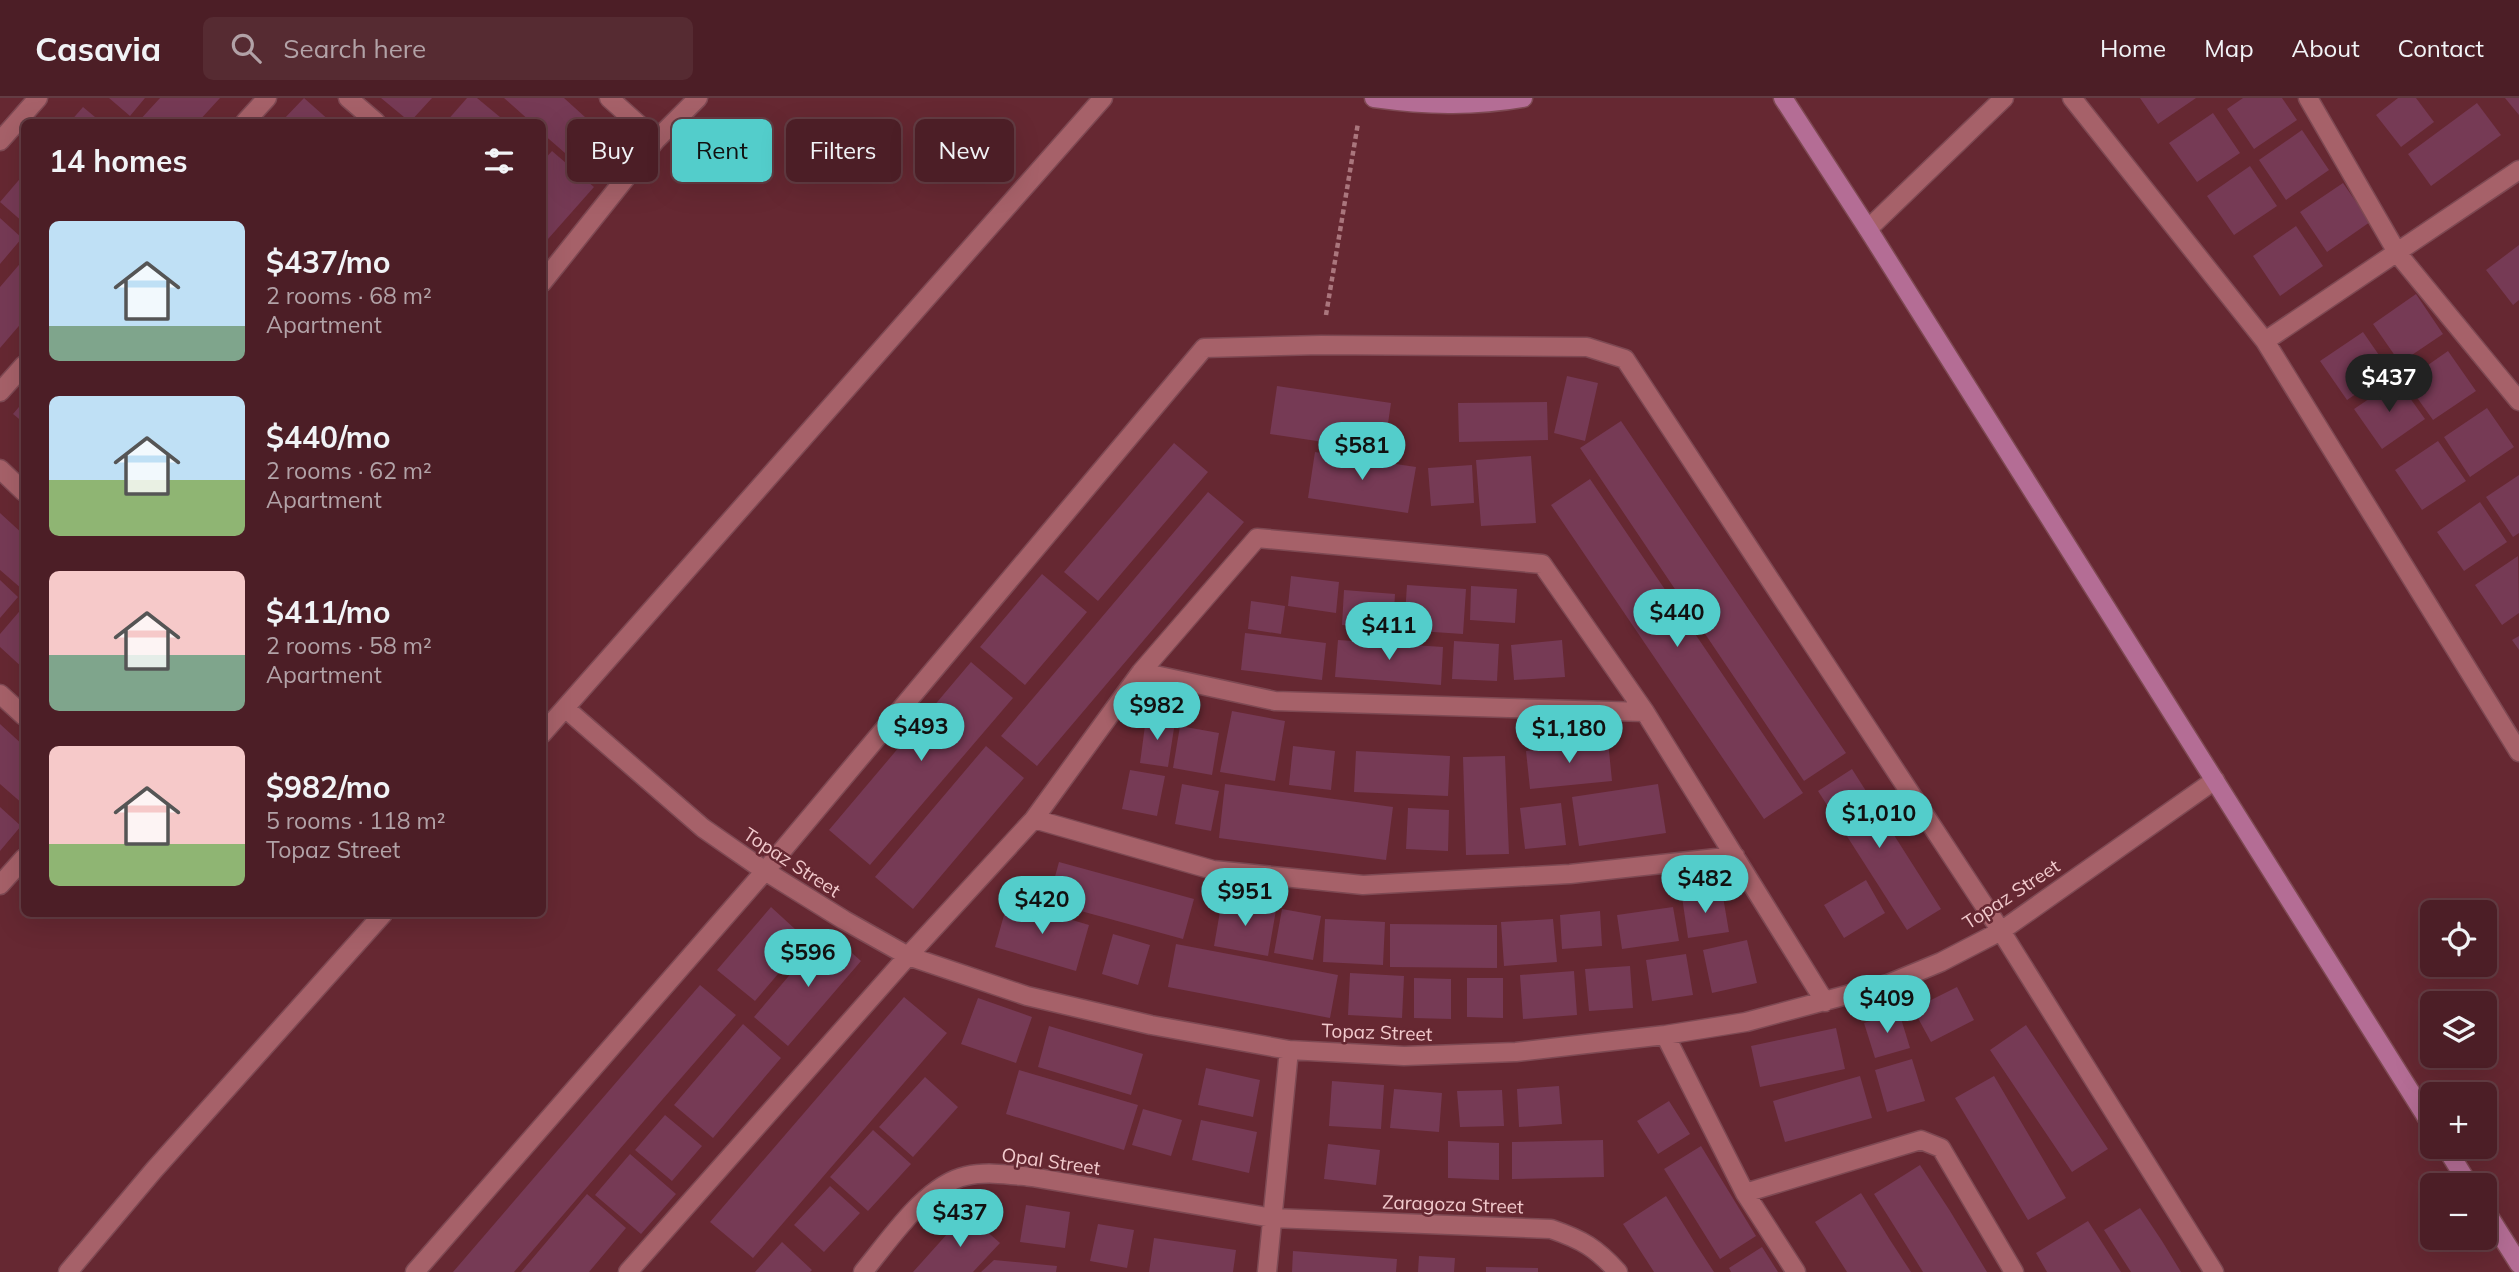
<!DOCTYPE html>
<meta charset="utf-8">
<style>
body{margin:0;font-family:Mulish,sans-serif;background:#562b32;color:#f1f3f6;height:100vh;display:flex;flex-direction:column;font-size:26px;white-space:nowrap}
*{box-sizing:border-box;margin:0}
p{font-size:23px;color:#b2a2a7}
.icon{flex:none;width:38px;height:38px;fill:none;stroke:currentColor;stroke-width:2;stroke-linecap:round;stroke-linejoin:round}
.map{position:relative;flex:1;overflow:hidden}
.drawer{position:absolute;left:21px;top:21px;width:525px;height:798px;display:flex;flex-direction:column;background:#4c1e26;border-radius:10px;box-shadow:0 7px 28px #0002,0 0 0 2px #633c43}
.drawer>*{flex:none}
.top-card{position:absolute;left:567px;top:21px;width:665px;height:63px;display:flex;gap:14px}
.controls{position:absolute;left:2420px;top:802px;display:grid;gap:14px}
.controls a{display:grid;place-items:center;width:77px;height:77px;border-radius:10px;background:#4c1e26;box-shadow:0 7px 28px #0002,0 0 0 2px #633c43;font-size:35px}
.price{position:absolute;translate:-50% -60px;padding:0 16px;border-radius:24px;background:#53cdcb;color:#111;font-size:23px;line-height:46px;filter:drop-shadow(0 2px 4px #0008)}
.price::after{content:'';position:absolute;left:50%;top:42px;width:21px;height:16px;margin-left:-10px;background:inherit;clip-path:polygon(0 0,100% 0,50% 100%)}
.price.selected{background:#222;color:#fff}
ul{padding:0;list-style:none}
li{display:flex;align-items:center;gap:21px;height:175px;padding:0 28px}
li span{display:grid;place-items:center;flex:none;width:196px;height:140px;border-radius:10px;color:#555}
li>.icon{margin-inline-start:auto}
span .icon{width:84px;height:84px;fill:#fffc;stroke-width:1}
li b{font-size:30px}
h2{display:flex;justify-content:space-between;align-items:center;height:84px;padding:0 28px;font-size:30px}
.tag{padding:0 24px;border-radius:10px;background:#4c1e26;box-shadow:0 7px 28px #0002,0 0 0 2px #633c43;font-size:24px;line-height:63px}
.tag.selected{background:#53cdcb;color:#111}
header{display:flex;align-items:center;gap:42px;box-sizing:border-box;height:98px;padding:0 35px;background:#4c1e26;border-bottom:2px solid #633c43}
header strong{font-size:33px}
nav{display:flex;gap:38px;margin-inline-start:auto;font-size:24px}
.search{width:490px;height:63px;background:#562b32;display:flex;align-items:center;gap:18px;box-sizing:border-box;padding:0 24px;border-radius:10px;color:#b2a2a7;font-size:26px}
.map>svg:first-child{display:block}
.building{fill:#763a55}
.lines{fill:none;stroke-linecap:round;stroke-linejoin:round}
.street-casing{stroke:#7e4953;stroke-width:21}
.secondary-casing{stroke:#7e4953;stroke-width:21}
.path{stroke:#aa767d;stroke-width:4.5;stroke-dasharray:5 3.5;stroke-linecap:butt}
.street{stroke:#a66169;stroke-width:18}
.secondary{stroke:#b46d95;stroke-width:18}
.labels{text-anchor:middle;stroke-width:5;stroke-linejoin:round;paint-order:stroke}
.street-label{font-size:19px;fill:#f2cacd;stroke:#662832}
</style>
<header>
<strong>Casavia</strong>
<div class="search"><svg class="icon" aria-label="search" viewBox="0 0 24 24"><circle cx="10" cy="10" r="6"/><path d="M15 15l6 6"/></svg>Search here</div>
<nav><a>Home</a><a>Map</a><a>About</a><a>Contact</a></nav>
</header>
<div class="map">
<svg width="2519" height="1174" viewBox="0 0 2519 1174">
<rect width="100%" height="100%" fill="#662832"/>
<path class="building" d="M109,0H145L130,18Z
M160,0H220L198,24H138Z
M304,0L331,24H281Z
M381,0H432L410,24Z
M467,0H477L506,24H446Z
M504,0H564L607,39L581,69L542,35V24H531Z
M2140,0H2196L2158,26Z
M2243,0H2282L2297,22L2254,51L2227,11Z
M2398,0H2416L2434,24L2401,49L2376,17Z
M2505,0H2519V17Z
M2477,5L2501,37L2431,88L2408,56Z
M83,9L101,24H70Z
M2213,15L2240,55L2197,84L2169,45Z
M2302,32L2329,72L2286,102L2259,62Z
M552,53L594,89L548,141L542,137V64Z
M2250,68L2277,108L2234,137L2207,98Z
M24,76V125L0,104Z
M2343,85L2370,124L2327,154L2300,114Z
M0,120L22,140L0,166Z
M2296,128L2323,168L2280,198L2253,158Z
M2519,147V202L2513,207L2486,172Z
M24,161V222L0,250V189Z
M2416,196L2443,236L2400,265L2373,226Z
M2363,234L2390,273L2347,302L2320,263Z
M2448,253L2476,293L2433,322L2405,283Z
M1567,278L1598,285L1585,343L1554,335Z
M2397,282L2425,321L2382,351L2354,311Z
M1277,288L1391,305L1384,353L1270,336Z
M24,303V325L13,316Z
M1547,304L1548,342L1459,344L1458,305Z
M2487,310L2514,349L2470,379L2444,339Z
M1621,323L1846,655L1804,683L1580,350Z
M2438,343L2466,383L2422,412L2395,372Z
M1174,345L1208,374L1098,503L1064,474Z
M1315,354L1416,369L1408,415L1308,400Z
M1531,358L1536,425L1481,428L1476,362Z
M1472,367L1474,405L1431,408L1428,370Z
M2519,377V435L2513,439L2486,399Z
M1590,381L1803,695L1764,721L1551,407Z
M1208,394L1244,424L1037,668L1001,638Z
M2480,404L2507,444L2464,473L2437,434Z
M0,415L24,437V488L22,491L0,472Z
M2518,458L2519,515L2502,527L2475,487Z
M1042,476L1087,514L1025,587L980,549Z
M1291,478L1339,484L1336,515L1288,508Z
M0,482L18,499L0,520Z
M1407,487L1466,491L1463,536L1404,532Z
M1471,488L1517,491L1515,525L1470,522Z
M1344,492L1395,496L1393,530L1342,527Z
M1251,503L1285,508L1281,536L1248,531Z
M24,508V571L0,549V536Z
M1245,535L1326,545L1322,582L1241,572Z
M2519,538V552L2512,542Z
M1338,542L1443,549L1441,587L1335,579Z
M1562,542L1565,579L1514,582L1511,547Z
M1454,543L1499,546L1497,583L1452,581Z
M971,564L1013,600L870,767L829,732Z
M1232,613L1285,623L1275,683L1220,674Z
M1146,620L1175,624L1168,669L1140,665Z
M0,626L24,648V707L0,686Z
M1180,628L1219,635L1212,677L1173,670Z
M1608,643L1612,683L1530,691L1526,653Z
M986,648L1024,680L913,811L875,779Z
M1293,648L1335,653L1331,692L1289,687Z
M1356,653L1450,658L1448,698L1354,694Z
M1505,658L1509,756L1466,757L1463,659Z
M1852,671L1941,811L1907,832L1818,693Z
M1130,672L1165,678L1157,718L1122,711Z
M1182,686L1219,693L1211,733L1175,726Z
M1225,686L1393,709L1386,762L1219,740Z
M1658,686L1666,735L1579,748L1572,699Z
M1561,705L1566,747L1525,751L1520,710Z
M0,709L21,728L0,753Z
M1408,710L1449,712L1448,753L1406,751Z
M1059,764L1194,801L1183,841L1048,804Z
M1866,782L1885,815L1844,840L1824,807Z
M1722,793L1729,834L1688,840L1682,799Z
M1222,802L1276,812L1268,858L1214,848Z
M1008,803L1089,827L1076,873L995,849Z
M771,809L807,842L755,903L717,872Z
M1673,809L1679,843L1622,851L1617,817Z
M1282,811L1321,818L1313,862L1274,855Z
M1600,813L1602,848L1562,851L1560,817Z
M1325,821L1385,824L1383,867L1323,864Z
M1553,821L1557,864L1504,868L1501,824Z
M1390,826L1497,827V870L1390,869Z
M827,833L861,863L788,948L754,919Z
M1113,836L1150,847L1138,887L1102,876Z
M1747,842L1757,885L1712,895L1703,852Z
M1176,846L1338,877L1330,920L1168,889Z
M1686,856L1693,897L1652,903L1646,862Z
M1630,868L1633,910L1589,913L1585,871Z
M1574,873L1577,917L1523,921L1520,877Z
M1350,875L1404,878L1402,920L1348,917Z
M1414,880L1451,881V921L1414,920Z
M1467,880H1503V920L1467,919Z
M700,887L736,917L662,1002L514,1174H453Z
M1957,889L1974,922L1931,944L1913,911Z
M904,899L947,935L753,1160L710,1124Z
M978,900L1032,919L1016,965L961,946Z
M1899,914L1910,950L1875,960L1864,925Z
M743,926L781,960L713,1040L674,1007Z
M2026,927L2108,1051L2072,1074L1990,952Z
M1049,928L1143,956L1131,997L1038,969Z
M1836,930L1845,971L1760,989L1751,948Z
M1912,961L1925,1003L1887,1014L1875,972Z
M1206,970L1260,982L1253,1019L1198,1007Z
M1019,972L1138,1007L1124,1052L1006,1016Z
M1860,978L1872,1020L1785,1044L1773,1003Z
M1994,978L2066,1100L2028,1122L1955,1000Z
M925,979L958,1009L913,1059L879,1029Z
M1332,983L1384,987L1381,1031L1329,1028Z
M1559,988L1562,1026L1519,1029L1517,991Z
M1394,991L1442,995L1439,1034L1390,1030Z
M1502,992L1504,1028L1460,1029L1457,993Z
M1669,1003L1690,1036L1658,1056L1637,1023Z
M1143,1011L1182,1022L1171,1058L1132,1047Z
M665,1017L702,1048L672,1083L635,1052Z
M1201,1022L1257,1034L1249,1075L1192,1062Z
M873,1032L911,1066L868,1113L830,1079Z
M1603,1042L1604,1079L1512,1081V1044Z
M1448,1043L1499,1045V1082L1448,1080Z
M1328,1046L1380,1052L1376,1087L1324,1081Z
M1701,1048L1756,1138L1720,1161L1664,1071Z
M630,1056L676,1096L641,1136L595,1097Z
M1920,1067L1950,1113L1987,1174H1923L1903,1142L1874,1096Z
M830,1088L860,1115L824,1154L794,1127Z
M1861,1095L1890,1142L1911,1174H1847L1815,1124Z
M587,1096L626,1130L589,1174H521Z
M1666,1098L1695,1145L1714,1174H1654L1623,1126Z
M1026,1107L1070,1114L1065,1150L1020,1144Z
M2140,1110L2162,1143L2181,1174H2131L2104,1132Z
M966,1115L1000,1145L973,1174H913Z
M2088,1123L2121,1174H2047L2036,1155Z
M1098,1126L1134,1132L1127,1170L1090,1163Z
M1154,1140L1236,1152L1233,1174H1149Z
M782,1144L812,1172L810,1174H755Z
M1762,1149L1778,1174H1731L1729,1170Z
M1293,1153L1397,1161L1396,1174H1292Z
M1419,1158L1455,1160L1454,1174H1418Z
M994,1162L1057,1168L1056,1174H981Z
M1486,1169L1538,1170V1174H1486Z"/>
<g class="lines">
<defs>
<path id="street" d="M348,0L376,24
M609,0L656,42
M2072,0L2265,243L2519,654
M2308,0L2398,156L2519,303
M245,24L267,0
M0,43L38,0
M1868,131L2004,0
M542,185L656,42L698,0
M2265,243L2519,72
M0,294L24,267
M0,371L24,394
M1141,574L1275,603L1645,614
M0,596L24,618
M565,610L703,730L765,773L844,822L908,858L1027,898L1151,927L1289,952L1404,958L1516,954L1665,937L1746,924L1888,886L1941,864L2001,833L2215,682
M542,636L1103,0
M1034,721L1213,772L1363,787L1570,776L1735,758
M0,787L24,760
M1665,937L1745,1095L1796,1174
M1745,1095L1921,1042L1941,1050L2014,1174
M68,1174L154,1072L383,816
M415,1174L765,773L1204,250L1321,247L1587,249L1625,261L2001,833L2214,1174
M628,1174L908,858L1034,721L1141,574L1257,440L1542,466L1645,614L1825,904
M863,1174C889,1143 925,1087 966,1078C987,1073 1011,1077 1032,1079L1272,1120L1551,1131C1583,1142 1596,1150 1618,1174
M1267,1174L1289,952"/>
<path id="secondary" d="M1374,0C1425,7 1472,9 1523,0
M1783,0L1868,131L2432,1028
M2445,1048L2469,1087
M2485,1112L2519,1166"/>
</defs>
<use href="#street" class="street-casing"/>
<use href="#secondary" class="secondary-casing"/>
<path class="path" d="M1326,217L1358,25"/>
<use href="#street" class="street"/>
<use href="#secondary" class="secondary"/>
</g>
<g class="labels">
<g class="street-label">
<text transform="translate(792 764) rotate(33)" y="7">Topaz Street</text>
<text transform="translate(2011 796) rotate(-33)" y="7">Topaz Street</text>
<text transform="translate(1377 934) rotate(2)" y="7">Topaz Street</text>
<text transform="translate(1051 1063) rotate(8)" y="7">Opal Street</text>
<text transform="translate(1453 1106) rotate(2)" y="7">Zaragoza Street</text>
</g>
</g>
</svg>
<div class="controls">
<a><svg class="icon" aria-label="locate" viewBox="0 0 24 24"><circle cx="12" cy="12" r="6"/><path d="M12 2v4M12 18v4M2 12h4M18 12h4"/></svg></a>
<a><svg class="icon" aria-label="layers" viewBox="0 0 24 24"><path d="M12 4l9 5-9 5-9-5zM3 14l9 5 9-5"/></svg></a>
<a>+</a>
<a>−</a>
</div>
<b class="price selected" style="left:2389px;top:316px">$437</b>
<b class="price" style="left:1362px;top:384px">$581</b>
<b class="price" style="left:1677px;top:551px">$440</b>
<b class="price" style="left:1389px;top:564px">$411</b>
<b class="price" style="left:1157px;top:644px">$982</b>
<b class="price" style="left:921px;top:665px">$493</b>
<b class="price" style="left:1569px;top:667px">$1,180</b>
<b class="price" style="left:1879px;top:752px">$1,010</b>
<b class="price" style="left:1705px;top:817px">$482</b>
<b class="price" style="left:1245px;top:830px">$951</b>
<b class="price" style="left:1042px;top:838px">$420</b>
<b class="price" style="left:808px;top:891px">$596</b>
<b class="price" style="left:1887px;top:937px">$409</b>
<b class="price" style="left:960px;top:1151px">$437</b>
<div class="top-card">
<a class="tag">Buy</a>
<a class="tag selected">Rent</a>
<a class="tag">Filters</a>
<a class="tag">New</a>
</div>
<section class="drawer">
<h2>14 homes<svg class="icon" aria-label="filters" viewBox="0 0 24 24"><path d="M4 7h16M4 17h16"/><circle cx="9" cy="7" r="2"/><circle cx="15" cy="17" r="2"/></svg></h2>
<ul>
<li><span style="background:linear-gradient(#bfe0f5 75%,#7fa58c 0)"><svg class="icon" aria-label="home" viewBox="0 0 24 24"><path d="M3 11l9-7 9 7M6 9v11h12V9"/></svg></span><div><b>$437/mo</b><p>2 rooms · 68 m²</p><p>Apartment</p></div></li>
<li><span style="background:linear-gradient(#bfe0f5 60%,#8fb573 0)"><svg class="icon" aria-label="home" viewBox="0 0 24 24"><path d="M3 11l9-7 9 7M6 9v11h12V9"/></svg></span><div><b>$440/mo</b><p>2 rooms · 62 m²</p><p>Apartment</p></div></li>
<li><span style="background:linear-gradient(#f6c9c9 60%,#7fa58c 0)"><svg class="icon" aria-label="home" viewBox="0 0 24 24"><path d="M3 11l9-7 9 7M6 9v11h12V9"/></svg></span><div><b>$411/mo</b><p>2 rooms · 58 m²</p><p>Apartment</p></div></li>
<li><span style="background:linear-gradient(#f6c9c9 70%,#8fb573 0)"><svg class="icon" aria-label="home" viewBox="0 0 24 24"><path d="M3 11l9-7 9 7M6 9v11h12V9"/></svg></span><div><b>$982/mo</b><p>5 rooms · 118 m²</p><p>Topaz Street</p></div></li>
</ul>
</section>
</div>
